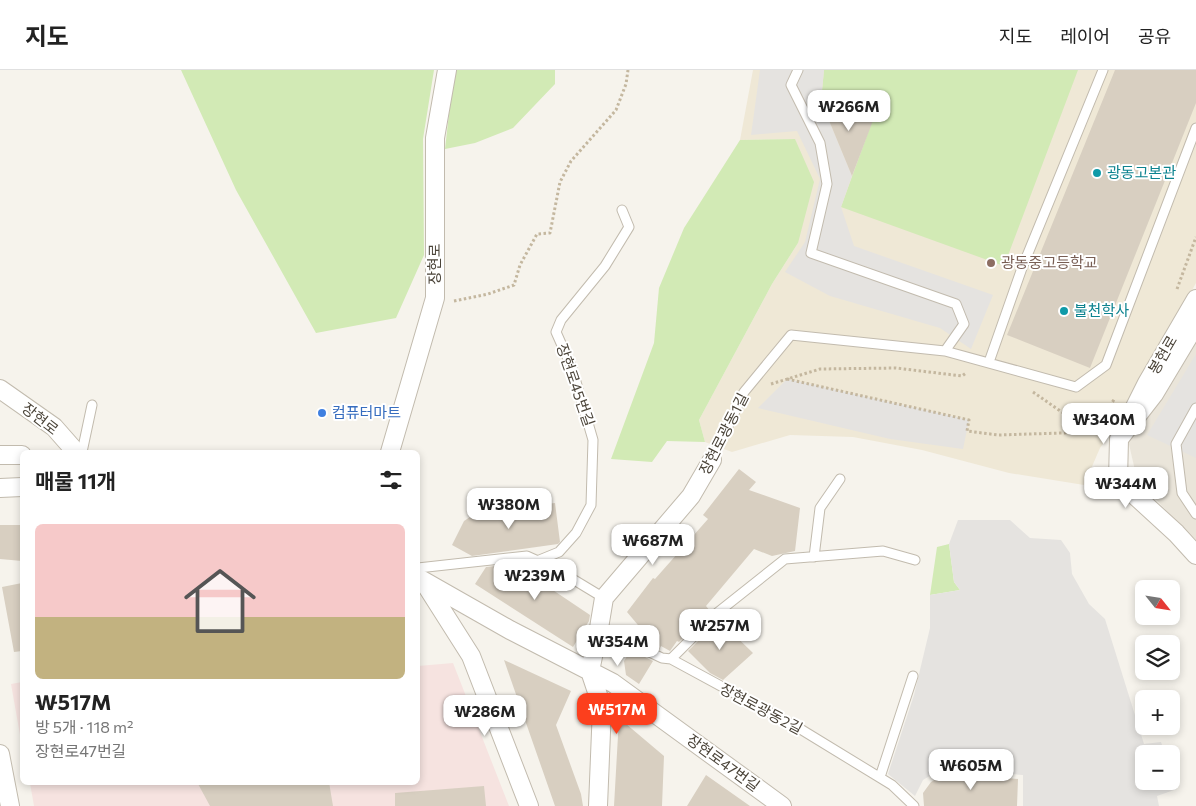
<!DOCTYPE html>
<html lang="ko">
<meta charset="utf-8">
<style>
body{margin:0;font-family:Commissioner,"Noto Sans KR",sans-serif;background:#f6f6f6;color:#222;height:100vh;display:flex;flex-direction:column;font-size:19px;white-space:nowrap}
*{box-sizing:border-box;margin:0}
p{font-size:16px;color:#767676}
.icon{flex:none;width:28px;height:28px;fill:none;stroke:currentColor;stroke-width:2;stroke-linecap:round;stroke-linejoin:round}
.map{position:relative;flex:1;overflow:hidden}
.drawer{position:absolute;left:20px;top:380px;width:400px;height:335px;display:flex;flex-direction:column;background:#fff;border-radius:8px;box-shadow:0 2px 8px #0003}
.drawer>*{flex:none}
.needle{width:32px;rotate:120deg}
.fabs{position:absolute;left:1135px;top:510px;display:grid;gap:10px}
.fabs a{display:grid;place-items:center;width:45px;height:45px;border-radius:8px;background:#fff;box-shadow:0 2px 8px #0003;font-size:25px}
.price{position:absolute;translate:-50% -42px;padding:0 11px;border-radius:10px;background:#fff;color:#222;font-size:16px;line-height:32px;filter:drop-shadow(0 1px 2px #0008)}
.price::after{content:'';position:absolute;left:50%;top:30px;width:15px;height:11px;margin-left:-8px;background:inherit;clip-path:polygon(0 0,100% 0,50% 100%)}
.price.on{background:#fc3f1d;color:#fff}
ul{padding:0;list-style:none}
li{display:grid;align-content:center;gap:10px;height:265px;padding:0 15px}
li+li{border-top:1px solid #e0e0e0}
li span{display:grid;place-items:center;height:155px;border-radius:8px;color:#555}
li>.icon{margin-inline-start:auto}
span .icon{width:90px;height:90px;fill:#fffc;stroke-width:1}
li b{font-size:21px}
h2{display:flex;justify-content:space-between;align-items:center;height:60px;padding:0 15px;font-size:21px}
header{display:flex;align-items:center;gap:30px;box-sizing:border-box;height:70px;padding:0 25px;background:#fff;border-bottom:1px solid #e0e0e0}
header strong{font-size:24px}
nav{display:flex;gap:28px;margin-inline-start:auto;font-size:18px}
.map>svg:first-child{display:block}
.residential{fill:#eae5da}
.education{fill:#efe8d6}
.medical{fill:#f6e3e0}
.green{fill:#d2eab5}
.parking{fill:#e5e3e0}
.building{fill:#d8cfc1}
.lines{fill:none;stroke-linecap:round;stroke-linejoin:round}
.service-casing{stroke:#c2bbae;stroke-width:11}
.minor-casing{stroke:#c2bbae;stroke-width:20}
.path{stroke:#c4b79f;stroke-width:3;stroke-dasharray:2.5 2.5;stroke-linecap:butt}
.service{stroke:#fff;stroke-width:9}
.minor{stroke:#fff;stroke-width:18}
.culture-dot{fill:#0f9aa8;stroke:#fff;stroke-width:2}
.education-dot{fill:#8d6e63;stroke:#fff;stroke-width:2}
.shop-dot{fill:#3f7fe0;stroke:#fff;stroke-width:2}
.labels{text-anchor:middle;stroke-width:4;stroke-linejoin:round;paint-order:stroke}
.culture-label{font-size:15px;fill:#0d838f;stroke:#fff;text-anchor:start}
.education-label{font-size:15px;fill:#785e54;stroke:#fff;text-anchor:start}
.street-label{font-size:15px;fill:#4b4439;stroke:#fff}
.shop-label{font-size:15px;fill:#366cbe;stroke:#fff;text-anchor:start}
</style>
<header>
<strong>지도</strong>
<nav><a>지도</a><a>레이어</a><a>공유</a></nav>
</header>
<div class="map">
<svg width="1196" height="736" viewBox="0 0 1196 736">
<rect width="100%" height="100%" fill="#f6f3ec"/>
<path class="residential" d="M1196,273V473L1137,409L1128,370L1166,323Z"/>
<path class="education" d="M753,0H1196V213L1120,351L1100,378L1084,415L1009,403L922,380L853,367L790,365L732,382L705,372L699,350L772,214L798,173L795,69L740,70Z"/>
<path class="medical" d="M453,593L509,736H34L30,713L418,712V596Z
M22,612V676L11,614Z"/>
<path class="green" d="M181,0H434L423,69L424,185L396,248L316,263L236,120Z
M454,0H555V14L513,58L475,73L445,79Z
M824,0H1078L1004,196L841,137L873,49L821,31Z
M795,69L814,112L798,173L772,214L699,350L705,372L667,371L652,392L611,389L654,273L659,218L684,158L740,70Z
M949,474L954,512L960,520L930,525L937,477Z"/>
<path class="parking" d="M760,0H824L821,31L852,106L841,137L854,176L993,225L971,279L940,258L830,226L785,202L805,172L820,109L797,61L751,65Z
M1196,284V388L1147,365Z
M787,309L969,350L963,379L890,369L758,338Z
M958,450H1010L1030,468L1061,470L1070,483L1072,504L1089,534L1105,549L1144,674L1161,672L1165,684H1144V711H1171V703L1177,719L1157,726L1159,736H1023V705L943,698L923,710L915,726L888,704L914,625L930,558V525L960,520L954,512L949,474Z"/>
<path class="building" d="M1115,0H1196V33L1090,298L1007,265Z
M821,31L874,48L852,106Z
M739,399L756,412L749,420L800,438L795,481L772,486L754,479L706,536L710,541L679,572L677,571L670,581L661,576L659,580L637,569L643,561L627,542L653,508L655,509L708,449L703,445Z
M555,433L560,472L558,474L472,486L452,475L464,451L479,441Z
M0,455H22V491L0,489Z
M514,494L590,545L589,551L573,577L475,514L486,497Z
M22,513V581L14,582L2,517Z
M719,550L753,583L723,610L710,603L688,581Z
M631,580L653,591L639,614L626,605L624,591Z
M504,590L571,621L556,655L581,724L583,736H555Z
M619,648L664,686L662,736H614Z
M946,703L1018,709L1017,736H924L923,723L931,712Z
M706,705L750,736H687Z
M197,712H329L333,736H210Z
M484,716L486,736H395V723Z"/>
<g class="lines">
<defs>
<path id="service" d="M945,281L1076,317L1106,295L1196,58
M989,292L1022,198L1103,0
M1196,338L1176,374L1182,423L1196,444
M82,382L92,335
M712,390L744,322L791,265L945,281L964,254L956,234L811,183L827,114L820,73L791,15L798,0
M814,487L820,438L840,409
M537,491L559,482L576,463L591,435L593,370L572,298L556,262L561,250L605,196L629,157L622,140
M418,498L527,486L556,499L604,528
M599,558L662,588L671,589L802,660L892,715L914,736
M671,589L717,543L785,489L883,481L915,490
M880,707L913,606"/>
<path id="minor" d="M1196,229L1147,313L1119,369L1154,324L1196,254
M0,319L54,357L76,382
M1119,369L1118,410L1176,463L1196,485
M390,382L435,228V68L447,0
M0,385H22
M0,418L22,417
M422,510L510,560L613,613L782,736
M424,512L471,586L529,736
M0,684L10,736
M598,736L602,637L590,601L599,558L604,528L691,426L712,390"/>
</defs>
<use href="#service" class="service-casing"/>
<use href="#minor" class="minor-casing"/>
<path class="path" d="M1177,219L1196,167
M454,231L488,224L514,215L520,195L537,164L550,163L560,112L571,91L616,40L626,14L628,0
M787,309L969,350L967,361L998,365L1093,362L1115,328
M771,314L820,299L896,298L962,306L966,303
M1033,322L1089,361L1102,364"/>
<use href="#service" class="service"/>
<use href="#minor" class="minor"/>
</g>
<g class="culture-dot">
<circle cx="1097" cy="103" r="5"/>
<circle cx="1064" cy="241" r="5"/>
</g>
<circle class="education-dot" cx="991" cy="193" r="5"/>
<circle class="shop-dot" cx="322" cy="343" r="5"/>
<g class="labels">
<g class="culture-label">
<text x="1107" y="108">광동고본관</text>
<text x="1074" y="246">불천학사</text>
</g>
<g class="education-label">
<text x="1001" y="198">광동중고등학교</text>
</g>
<g class="street-label">
<text transform="translate(435 194) rotate(-90)" y="5">장현로</text>
<text transform="translate(1163 285) rotate(-60)" y="5">봉현로</text>
<text transform="translate(575 315) rotate(71)" y="5">장현로45번길</text>
<text transform="translate(40 349) rotate(38)" y="5">장현로</text>
<text transform="translate(724 364) rotate(-63)" y="5">장현로광동1길</text>
<text transform="translate(761 639) rotate(28)" y="5">장현로광동2길</text>
<text transform="translate(723 693) rotate(36)" y="5">장현로47번길</text>
</g>
<g class="shop-label">
<text x="332" y="348">컴퓨터마트</text>
</g>
</g>
</svg>
<div class="fabs">
<a><svg class="needle" viewBox="-14 -14 28 28"><path d="M0-13l5 13h-10z" fill="#e53935"/><path d="M0 13l5-13h-10z" fill="#767676"/></svg></a>
<a><svg class="icon" aria-label="layers" viewBox="0 0 24 24"><path d="M12 4l9 5-9 5-9-5zM3 14l9 5 9-5"/></svg></a>
<a>+</a>
<a>−</a>
</div>
<b class="price" style="left:849px;top:62px">₩266M</b>
<b class="price" style="left:1104px;top:375px">₩340M</b>
<b class="price" style="left:1126px;top:439px">₩344M</b>
<b class="price" style="left:509px;top:460px">₩380M</b>
<b class="price" style="left:653px;top:496px">₩687M</b>
<b class="price" style="left:535px;top:531px">₩239M</b>
<b class="price" style="left:720px;top:581px">₩257M</b>
<b class="price" style="left:618px;top:597px">₩354M</b>
<b class="price on" style="left:617px;top:665px">₩517M</b>
<b class="price" style="left:485px;top:667px">₩286M</b>
<b class="price" style="left:971px;top:721px">₩605M</b>
<section class="drawer">
<h2>매물 11개<svg class="icon" aria-label="filters" viewBox="0 0 24 24"><path d="M4 7h16M4 17h16"/><circle cx="9" cy="7" r="2"/><circle cx="15" cy="17" r="2"/></svg></h2>
<ul>
<li><span style="background:linear-gradient(#f6c9c9 60%,#c2b280 0)"><svg class="icon" aria-label="home" viewBox="0 0 24 24"><path d="M3 11l9-7 9 7M6 9v11h12V9"/></svg></span><div><b>₩517M</b><p>방 5개 · 118 m²</p><p>장현로47번길</p></div></li>
</ul>
</section>
</div>
